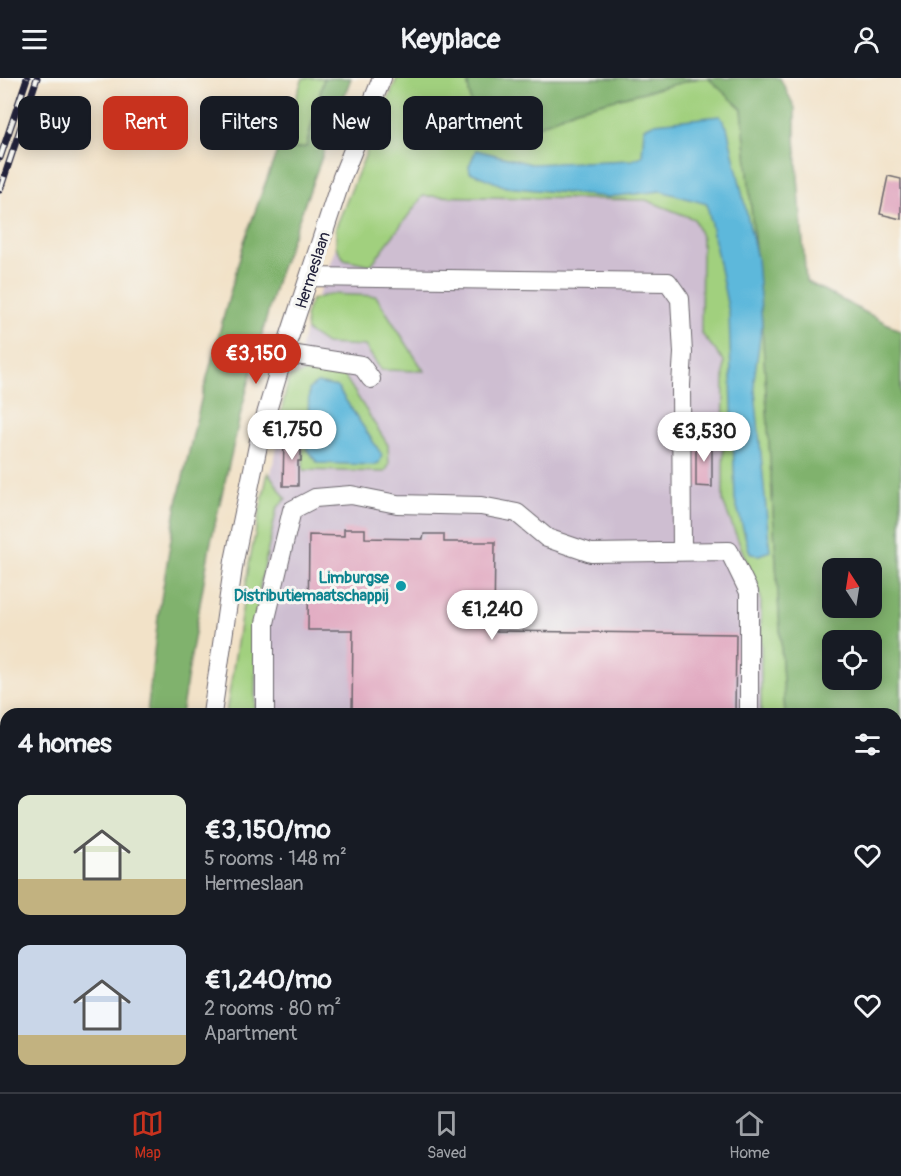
<!DOCTYPE html>
<meta charset="utf-8">
<style>
body{margin:0;font-family:Pangolin,sans-serif;background:#242831;color:#f1f3f6;height:100vh;display:flex;flex-direction:column;font-size:22px;white-space:nowrap}
*{box-sizing:border-box;margin:0}
p{font-size:20px;color:#9ea1a6}
.icon{flex:none;width:33px;height:33px;fill:none;stroke:currentColor;stroke-width:2;stroke-linecap:round;stroke-linejoin:round}
.map{position:relative;flex:1;overflow:hidden}
.side{position:absolute;left:0px;top:630px;width:902px;height:384px;display:flex;flex-direction:column;background:#171b24;border-radius:18px 18px 0 0;box-shadow:0 3px 15px #0003}
.side>*{flex:none}
.hud{position:absolute;left:18px;top:18px;width:600px;height:54px;display:flex;gap:12px}
.needle{width:39px;rotate:348deg}
.buttons{position:absolute;left:822px;top:480px;display:grid;gap:12px}
.buttons a{display:grid;place-items:center;width:60px;height:60px;border-radius:12px;background:#171b24;box-shadow:0 3px 15px #0003;font-size:30px}
.price{position:absolute;translate:-50% -51px;padding:0 14px;border-radius:21px;background:#fff;color:#222;font-size:20px;line-height:39px;filter:drop-shadow(0 2px 3px #0008)}
.price::after{content:'';position:absolute;left:50%;top:36px;width:18px;height:14px;margin-left:-9px;background:inherit;clip-path:polygon(0 0,100% 0,50% 100%)}
.price.current{background:#c8321e;color:#fff}
ul{padding:0;list-style:none}
li{display:flex;align-items:center;gap:18px;height:150px;padding:0 18px}
li span{display:grid;place-items:center;flex:none;width:168px;height:120px;border-radius:12px;color:#555}
li>.icon{margin-inline-start:auto}
span .icon{width:72px;height:72px;fill:#fffc;stroke-width:1}
li b{font-size:26px}
h2{display:flex;justify-content:space-between;align-items:center;height:72px;padding:0 18px;font-size:26px}
.chip{padding:0 21px;border-radius:12px;background:#171b24;box-shadow:0 3px 15px #0003;font-size:21px;line-height:54px}
.chip.current{background:#c8321e;color:#fff}
header{display:flex;justify-content:space-between;align-items:center;height:78px;padding:0 18px;background:#171b24;font-size:27px;font-weight:800}
.tab-bar{display:flex;justify-content:space-around;align-items:center;height:84px;border-top:2px solid #363941;background:#171b24;font-size:16px;color:#9ea1a6}
.tab-bar a{display:grid;justify-items:center;gap:3px}
.tab-bar .current{color:#c8321e}
.map>svg:first-child{display:block}
.industrial{fill:#cebed1}
.green{fill:#a1d07e;stroke:#62795c;stroke-width:1.5}
.forest{fill:#80b26d;stroke:#516a54;stroke-width:1.5;fill-rule:evenodd}
.water{fill:#5db8db;stroke:#406d8b;stroke-width:1.5}
.building{fill:#e2acc2}
.lines{fill:none;stroke-linecap:round;stroke-linejoin:round}
.minor-casing{stroke:#6b656c;stroke-width:20}
.minor{stroke:#fff;stroke-width:18}
.rail-casing{stroke:#22223b;stroke-width:7}
.rail{stroke:#f6f6f2;stroke-width:4.5;stroke-dasharray:14;stroke-linecap:butt}
.culture-dot{fill:#0f9aa8;stroke:#f6f6f2;stroke-width:2}
.labels{text-anchor:middle;stroke-width:6;stroke-linejoin:round;paint-order:stroke}
.street-label{font-size:16px;fill:#22223b;stroke:#f6f6f2}
.culture-label{font-size:16px;font-weight:bold;fill:#0d838f;stroke:#f6f6f2;text-anchor:end}
</style>
<header><svg class="icon" aria-label="menu" viewBox="0 0 24 24"><path d="M4 6h16M4 12h16M4 18h16"/></svg>Keyplace<svg class="icon" aria-label="person" viewBox="0 0 24 24"><circle cx="12" cy="8" r="4"/><path d="M4 21q1-7 8-7t8 7"/></svg></header>
<div class="map">
<svg width="901" height="1014" viewBox="0 0 901 1014">
<rect width="100%" height="100%" fill="#f6f6f2"/>
<filter id="ink" filterUnits="userSpaceOnUse"><feTurbulence type="fractalNoise" baseFrequency=".0167" numOctaves="2"/><feDisplacementMap in="SourceGraphic" scale="12" xChannelSelector="R" yChannelSelector="G"/><feConvolveMatrix kernelMatrix="1 2 1 2 8 2 1 2 1" color-interpolation-filters="sRGB"/></filter>
<filter id="wash" filterUnits="userSpaceOnUse"><feTurbulence type="fractalNoise" baseFrequency=".008" numOctaves="4" result="noise"/><feDisplacementMap in="SourceGraphic" scale="24" xChannelSelector="R" yChannelSelector="G"/><feGaussianBlur stdDeviation="1.35" result="paint"/><feColorMatrix in="noise" values="0 0 0 0 0 0 0 0 0 0 0 0 0 0 0 0 0 1.4 0 .05"/><feComposite in="paint" operator="in"/></filter>
<g filter="url(#wash)">
<rect width="100%" height="100%" fill="#f2e2c8"/>
<path class="industrial" d="M423,118L646,122L694,141L702,161L701,255L724,283L723,424L761,520V636H244L245,601L271,395L303,260L336,168L344,181L371,186Z
M239,1008H758V1014H239Z"/>
<path class="green" d="M303,0H324L306,69L277,73Z
M397,0H467L473,39L510,61L576,31L699,0H708L742,30L762,246L785,636H761V520L723,424L724,283L701,255L702,161L694,141L646,122L423,118L371,187L344,181L336,168V149Z
M330,216L376,218L424,293L381,292L365,268L326,266L307,253L305,238L311,222Z
M321,290L335,292L344,297L388,367L389,387L385,394L303,392V359L276,357L289,299Z
M268,394L286,421L277,430L260,508L256,554L255,636H226L250,481Z"/>
<path class="forest" d="M324,0H351L277,201L242,330L210,468L181,636H147L158,539L177,425L202,318L244,164L277,73L306,69Z
M467,0H699L576,31L510,61L473,39Z
M708,0H780L795,30V60L806,203L901,253V1014H758V1008H896V636H785L762,246L742,31ZM832,490H872V530H832ZM832,562H872V602H832Z"/>
<path class="water" d="M720,38L727,49L757,180L762,246L754,302L770,473L759,477L751,476L749,472L735,422L729,235L707,126L661,113L608,119L506,109L470,94L469,88L476,72L531,86L632,82L642,78L644,50L655,45Z
M317,305L337,309L382,377L379,385L373,387L318,385L307,372L309,311Z"/>
<g id="blocks">
<path class="building" d="M888,98L901,101V141L880,136Z
M284,360H301V383H298V408H283Z
M696,362H712V409L696,408Z
M344,451H365V460L423,461L424,456H444V464H495L494,553L736,556L735,636H352L353,552H308L309,457L344,458Z"/>
</g>
</g>
<g filter="url(#ink)">
<use href="#blocks" fill-opacity="0" stroke="#6b656c" stroke-width="1.5"/>
<g class="lines">
<defs>
<path id="minor" d="M309,199L668,204L680,221L683,275L681,307L682,473
M284,275L361,287L371,301
M212,636L234,483L261,353L286,269L342,99L382,0
M265,636V545L292,432L315,420L351,417L397,426L481,428L517,435L547,460L591,475L729,473L749,514V636
M196,1008V1014
M265,1008V1014
M747,1008V1014"/>
</defs>
<use href="#minor" class="minor-casing"/>
<use href="#minor" class="minor"/>
<defs>
<path id="rail" d="M0,80L27,0
M0,112L37,0"/>
</defs>
<use href="#rail" class="rail-casing"/>
<use href="#rail" class="rail"/>
</g>
</g>
<circle class="culture-dot" cx="401" cy="508" r="6"/>
<g class="labels">
<g class="street-label">
<text transform="translate(312 192) rotate(-72)" y="6">Hermeslaan</text>
</g>
<g class="culture-label">
<text x="389" y="505">Limburgse<tspan x="389" dy="18">Distributiemaatschappij</tspan></text>
</g>
</g>
</svg>
<div class="buttons">
<a><svg class="needle" viewBox="-14 -14 28 28"><path d="M0-13l5 13h-10z" fill="#e53935"/><path d="M0 13l5-13h-10z" fill="#9ea1a6"/></svg></a>
<a><svg class="icon" aria-label="locate" viewBox="0 0 24 24"><circle cx="12" cy="12" r="6"/><path d="M12 2v4M12 18v4M2 12h4M18 12h4"/></svg></a>
</div>
<b class="price current" style="left:256px;top:307px">€3,150</b>
<b class="price" style="left:292px;top:383px">€1,750</b>
<b class="price" style="left:704px;top:385px">€3,530</b>
<b class="price" style="left:492px;top:563px">€1,240</b>
<div class="hud">
<a class="chip">Buy</a>
<a class="chip current">Rent</a>
<a class="chip">Filters</a>
<a class="chip">New</a>
<a class="chip">Apartment</a>
</div>
<section class="side">
<h2>4 homes<svg class="icon" aria-label="filters" viewBox="0 0 24 24"><path d="M4 7h16M4 17h16"/><circle cx="9" cy="7" r="2"/><circle cx="15" cy="17" r="2"/></svg></h2>
<ul>
<li><span style="background:linear-gradient(#dfe7d0 70%,#c2b280 0)"><svg class="icon" aria-label="home" viewBox="0 0 24 24"><path d="M3 11l9-7 9 7M6 9v11h12V9"/></svg></span><div><b>€3,150/mo</b><p>5 rooms · 148 m²</p><p>Hermeslaan</p></div><svg class="icon" aria-label="heart" viewBox="0 0 24 24"><path d="M12 20l-8-8c-3-5 5-10 8-4 3-6 11-1 8 4z"/></svg></li>
<li><span style="background:linear-gradient(#c9d6e8 75%,#c2b280 0)"><svg class="icon" aria-label="home" viewBox="0 0 24 24"><path d="M3 11l9-7 9 7M6 9v11h12V9"/></svg></span><div><b>€1,240/mo</b><p>2 rooms · 80 m²</p><p>Apartment</p></div><svg class="icon" aria-label="heart" viewBox="0 0 24 24"><path d="M12 20l-8-8c-3-5 5-10 8-4 3-6 11-1 8 4z"/></svg></li>
</ul>
</section>
</div>
<nav class="tab-bar">
<a class="current"><svg class="icon" aria-label="map" viewBox="0 0 24 24"><path d="M3 6l6-2 6 2 6-2v14l-6 2-6-2-6 2zM9 4v14M15 6v14"/></svg>Map</a>
<a><svg class="icon" aria-label="saved" viewBox="0 0 24 24"><path d="M7 4h10v16l-5-4-5 4z"/></svg>Saved</a>
<a><svg class="icon" aria-label="home" viewBox="0 0 24 24"><path d="M3 11l9-7 9 7M6 9v11h12V9"/></svg>Home</a>
</nav>
